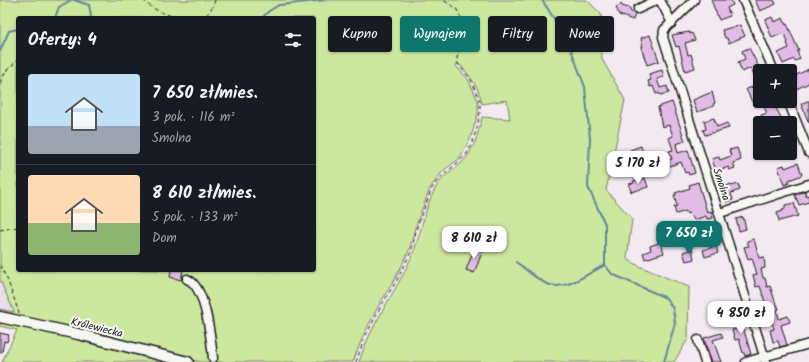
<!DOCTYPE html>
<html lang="pl">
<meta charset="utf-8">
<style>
body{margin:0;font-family:Kalam,sans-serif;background:#20242c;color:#f1f3f6;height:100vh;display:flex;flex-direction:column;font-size:15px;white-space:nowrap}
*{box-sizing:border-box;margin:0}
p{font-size:13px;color:#9ea1a6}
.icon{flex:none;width:22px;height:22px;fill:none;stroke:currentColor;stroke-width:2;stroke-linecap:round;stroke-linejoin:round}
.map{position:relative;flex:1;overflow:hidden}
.side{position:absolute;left:16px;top:16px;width:300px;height:256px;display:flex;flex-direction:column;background:#171b24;border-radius:4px;box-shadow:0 1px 3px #0004}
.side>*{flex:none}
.guide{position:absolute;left:328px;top:16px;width:380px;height:36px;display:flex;gap:8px}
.controls{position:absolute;left:753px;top:64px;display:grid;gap:8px}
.controls a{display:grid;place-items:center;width:44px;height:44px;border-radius:4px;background:#171b24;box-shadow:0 1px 3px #0004;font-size:20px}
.price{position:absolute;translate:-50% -34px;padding:0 9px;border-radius:8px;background:#fff;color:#222;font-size:13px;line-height:26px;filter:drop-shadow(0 1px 2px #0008)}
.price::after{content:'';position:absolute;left:50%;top:24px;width:12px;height:9px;margin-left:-6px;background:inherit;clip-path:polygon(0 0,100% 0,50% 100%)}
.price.on{background:#0f766e;color:#fff}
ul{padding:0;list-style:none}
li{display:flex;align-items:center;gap:12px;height:100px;padding:0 12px}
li+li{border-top:1px solid #363941}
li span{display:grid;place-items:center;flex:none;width:112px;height:80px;border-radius:4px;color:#555}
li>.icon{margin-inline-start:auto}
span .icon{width:48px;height:48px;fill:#fffc;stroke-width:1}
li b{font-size:17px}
h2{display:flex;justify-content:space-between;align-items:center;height:48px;padding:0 12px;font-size:17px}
.pill{padding:0 14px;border-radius:4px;background:#171b24;box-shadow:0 1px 3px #0004;font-size:14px;line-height:36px}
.pill.on{background:#0f766e;color:#fff}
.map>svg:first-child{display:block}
.built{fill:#eddced}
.green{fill:#cce79e;stroke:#74825d;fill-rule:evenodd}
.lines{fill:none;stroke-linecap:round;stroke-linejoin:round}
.stream{stroke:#64849c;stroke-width:2}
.building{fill:#e2bce6;stroke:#1c1c1c}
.minor-casing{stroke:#1c1c1c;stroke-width:11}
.major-casing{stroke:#1c1c1c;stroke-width:13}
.path{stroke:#1c1c1c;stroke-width:1;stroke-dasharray:4 3;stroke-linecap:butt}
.minor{stroke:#f6f6f2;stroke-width:8}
.major{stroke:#f6f6f2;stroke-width:10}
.labels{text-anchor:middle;stroke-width:4;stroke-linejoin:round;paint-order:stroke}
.street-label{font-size:11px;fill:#1c1c1c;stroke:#f6f6f2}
</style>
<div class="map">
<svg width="809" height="362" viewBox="0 0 809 362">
<rect width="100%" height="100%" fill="#f2eaf0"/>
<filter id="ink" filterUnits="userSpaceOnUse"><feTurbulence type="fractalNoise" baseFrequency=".025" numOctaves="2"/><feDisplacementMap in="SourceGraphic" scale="8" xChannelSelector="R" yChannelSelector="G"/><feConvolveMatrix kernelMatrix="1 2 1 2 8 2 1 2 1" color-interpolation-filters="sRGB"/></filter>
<g filter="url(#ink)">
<path class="built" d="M0,280L6,291L14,312L0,309Z"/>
<path class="green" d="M0,0H587L601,14L602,59L625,100L606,190L632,219L627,259L639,266L689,287L688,339L674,362H359C370,325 395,294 411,258C421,236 423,211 435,189C440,178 450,173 458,166C473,154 478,135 482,117L510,119L507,100L482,104C480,89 470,75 459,64H456V66L468,79L478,101V113L471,137L459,159L443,171L430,188L415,228L409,251L395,279L379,305L363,336L353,362H201L0,313V309L14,312L0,280ZM18,18H314V270H18Z
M0,320L174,362H2L17,330L0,326Z"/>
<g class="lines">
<path class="stream" d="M74,0L89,5L91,15L90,18
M542,0L567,39L585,87L590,139L588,187L605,224V265L612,274L666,298L673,309L675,323L664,362
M55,18L59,7L71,0
M262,18L269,11L279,5L326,0
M0,51L9,31L18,29
M516,262C526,269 536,279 547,284C566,292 588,273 605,265
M0,311L13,314"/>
</g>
<path class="building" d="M711,0H731L733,5L727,8L730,16L719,20Z
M755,0H774L776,4L760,11Z
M621,4L622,6L629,8L631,12L635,14L633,20L619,15L616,7Z
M772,17L774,22L783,18L786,25L787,24L799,51H797L800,59L795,61L794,59L783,64L778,53L789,48L787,43L788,42L784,33L772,38L765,20Z
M740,25L745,36L729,43L727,38H725L722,30L733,27V28Z
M689,32L690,34L692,33L695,40L685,43L688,55L691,54L695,68L685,71L679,46L676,47L672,35Z
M650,35L659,61L647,65L641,47H643L641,38Z
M749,48L761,71L754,75L751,68L742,72L738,62L745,59L742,51Z
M809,69V83L794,90L790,78Z
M662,70L664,77L657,79L660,88L667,86L669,93L660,95L659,93L656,94L653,86L650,87L648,81L651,80L649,74Z
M760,85V101L753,104L746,89Z
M712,92L715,103L713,104L714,106L697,112L693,100Z
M807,101H809V123L801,104Z
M672,102L685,141L676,144L678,153L688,150L695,173L689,175L688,172L685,173L681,162L667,167L665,161L672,159L669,151L673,150L669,138L673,136L669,125L662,127L658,107Z
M773,103L783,121L778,123H764L761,115L767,113L764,107Z
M714,118L717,127L727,123L729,128L705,135L703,130L706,129L704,121Z
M641,146L643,153L632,156L630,150Z
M737,148L741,160L733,163L735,168L729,170V167L716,171L712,159L719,157L720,160L731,156L729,150Z
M798,163L802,175L789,180V183L784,185L778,167L784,165L785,168Z
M645,178L648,187L631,192L629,184L634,183L633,181Z
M698,182L707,212L711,211L713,218L707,219L706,216L694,220L690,213L687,214L686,211L676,214L674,207L677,206L674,195H676L675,193L690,188L689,185Z
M731,184L732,186L738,184L740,190L731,193L733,200L726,202L722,188Z
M805,191L806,196L809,195V202L799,205L795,195Z
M794,203L798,216L779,221L777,213L783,211L782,210L785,209V205Z
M743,217L746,229L739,231L736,219Z
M754,239L759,258L764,257L765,268L761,269L763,278H765L767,287L770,286L776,304H777L779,309L777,310L779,319L788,316L790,322L781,325L787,345L780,347L778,341L773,342L770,330L774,329L769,313L765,315L761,303L765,302L760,286L756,287L753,275L757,274L752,258L748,259L744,247L749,246L747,241Z
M661,242L664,253L645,259L643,253L651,250L650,246Z
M716,246L718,253L705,257L703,250Z
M475,247L483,250L474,273L466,270Z
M692,249L694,259L686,261L683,252Z
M171,270H183L181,280L170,277Z
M739,314L751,354L745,356L744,353H743L739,339L735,340L732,330L737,329L733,316Z
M0,333L9,335L7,342L4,341L2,352H0Z
M721,333L723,337L713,340L721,362H711L704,338Z"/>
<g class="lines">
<defs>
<path id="minor" d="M660,0L672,23
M694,0L664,30L663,37L766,362
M743,0L774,71
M638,9L657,0
M788,101L809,153
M720,213L809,184
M187,279C206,286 211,340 213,358
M698,340L705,362
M746,362L809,344"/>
<path id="major" d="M0,317L78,334L188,362"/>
</defs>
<use href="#minor" class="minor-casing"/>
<use href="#major" class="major-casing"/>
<path class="path" d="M143,0C152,10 169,16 182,18
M200,18C209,15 212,9 215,0
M0,83L6,71L18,60
M0,230L18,227
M0,265L8,281L19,313
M356,362L365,337L381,306L397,280L411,252L417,227L432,188L439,179L466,155L471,146L477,128L480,112V101L471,80L458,64L457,58L462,40V20L456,8L443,0"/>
<use href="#minor" class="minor"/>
<use href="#major" class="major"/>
</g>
</g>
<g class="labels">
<g class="street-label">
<text transform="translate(722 184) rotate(72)" y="4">Smolna</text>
<text transform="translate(97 327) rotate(14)" y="4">Królewiecka</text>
</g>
</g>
</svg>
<div class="controls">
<a>+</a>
<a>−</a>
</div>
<b class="price" style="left:638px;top:185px">5 170 zł</b>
<b class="price on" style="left:689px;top:255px">7 650 zł</b>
<b class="price" style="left:474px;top:260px">8 610 zł</b>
<b class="price" style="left:741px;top:335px">4 850 zł</b>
<div class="guide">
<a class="pill">Kupno</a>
<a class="pill on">Wynajem</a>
<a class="pill">Filtry</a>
<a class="pill">Nowe</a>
</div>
<section class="side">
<h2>Oferty: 4<svg class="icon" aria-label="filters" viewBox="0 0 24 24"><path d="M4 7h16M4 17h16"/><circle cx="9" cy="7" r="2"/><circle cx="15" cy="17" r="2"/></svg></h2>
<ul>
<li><span style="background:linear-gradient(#bfe0f5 65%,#9aa5b1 0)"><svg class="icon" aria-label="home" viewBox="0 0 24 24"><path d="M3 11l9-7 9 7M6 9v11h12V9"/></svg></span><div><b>7 650 zł/mies.</b><p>3 pok. · 116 m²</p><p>Smolna</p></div></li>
<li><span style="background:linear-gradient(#ffd9b3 60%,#8fb573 0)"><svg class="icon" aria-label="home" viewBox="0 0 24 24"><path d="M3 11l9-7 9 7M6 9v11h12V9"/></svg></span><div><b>8 610 zł/mies.</b><p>5 pok. · 133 m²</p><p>Dom</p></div></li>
</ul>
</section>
</div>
